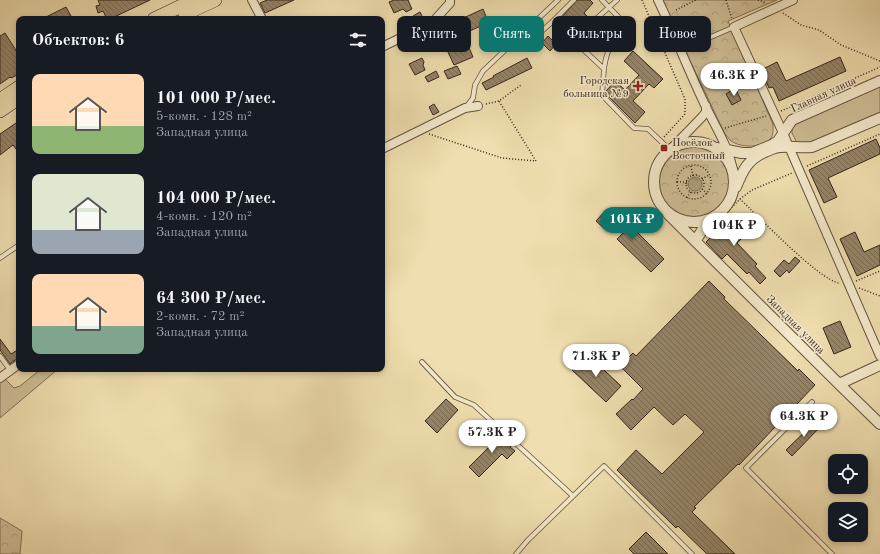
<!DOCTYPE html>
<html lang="ru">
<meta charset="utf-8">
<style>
body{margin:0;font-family:"Old Standard TT",serif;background:#20242c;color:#f1f3f6;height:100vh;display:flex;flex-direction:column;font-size:15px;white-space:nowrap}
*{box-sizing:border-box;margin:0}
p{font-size:13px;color:#9ea1a6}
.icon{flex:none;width:22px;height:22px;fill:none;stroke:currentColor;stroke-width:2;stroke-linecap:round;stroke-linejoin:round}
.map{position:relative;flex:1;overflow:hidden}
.side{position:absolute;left:16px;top:16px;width:369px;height:356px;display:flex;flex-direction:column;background:#171b24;border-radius:8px;box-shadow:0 2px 6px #0003}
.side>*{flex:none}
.banner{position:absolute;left:397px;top:16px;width:380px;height:36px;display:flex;gap:8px}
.tools{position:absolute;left:828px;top:454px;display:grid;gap:8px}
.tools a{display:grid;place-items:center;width:40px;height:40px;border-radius:8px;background:#171b24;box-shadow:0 2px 6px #0003;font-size:20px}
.price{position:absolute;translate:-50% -34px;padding:0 9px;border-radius:14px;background:#fff;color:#222;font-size:13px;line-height:26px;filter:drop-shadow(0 1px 2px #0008)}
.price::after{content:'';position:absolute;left:50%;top:24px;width:12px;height:9px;margin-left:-6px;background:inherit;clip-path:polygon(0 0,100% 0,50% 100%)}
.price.current{background:#0f766e;color:#fff}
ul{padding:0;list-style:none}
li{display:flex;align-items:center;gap:12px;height:100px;padding:0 16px}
li span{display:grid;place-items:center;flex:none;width:112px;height:80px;border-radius:8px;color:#555}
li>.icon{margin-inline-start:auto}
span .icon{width:48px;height:48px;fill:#fffc;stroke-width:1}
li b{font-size:17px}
h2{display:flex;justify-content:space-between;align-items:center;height:48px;padding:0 16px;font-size:17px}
.pill{padding:0 14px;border-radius:8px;background:#171b24;box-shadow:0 2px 6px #0003;font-size:14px;line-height:36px}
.pill.current{background:#0f766e;color:#fff}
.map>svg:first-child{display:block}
.grass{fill:#cfbe96;stroke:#827159}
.forest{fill:url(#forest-crowns);stroke:#827159}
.water{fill:url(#water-ripples);stroke:#7f6e56}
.building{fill:url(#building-back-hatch);stroke:#35241c}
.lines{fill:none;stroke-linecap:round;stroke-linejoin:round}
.service-casing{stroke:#645241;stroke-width:5.5}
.minor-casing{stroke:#645241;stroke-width:10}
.tertiary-casing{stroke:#645241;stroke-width:12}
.primary-casing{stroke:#35241c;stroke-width:14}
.path{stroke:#35241c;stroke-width:1.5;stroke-dasharray:1 2;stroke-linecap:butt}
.service{stroke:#f5eacb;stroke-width:4}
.minor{stroke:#f5eacb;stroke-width:8}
.tertiary{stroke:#f5eacb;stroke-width:10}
.primary{stroke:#efdeaf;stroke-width:13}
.poi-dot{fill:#8f2418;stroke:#f5eacb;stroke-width:1.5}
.labels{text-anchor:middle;stroke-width:3;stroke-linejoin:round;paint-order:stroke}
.poi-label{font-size:11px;fill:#35241c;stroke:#f5eacb;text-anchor:end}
.street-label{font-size:11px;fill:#35241c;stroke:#f5eacb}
</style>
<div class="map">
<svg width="880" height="554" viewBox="0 0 880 554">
<defs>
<pattern id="forest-crowns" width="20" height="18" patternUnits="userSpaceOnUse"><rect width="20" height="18" fill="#cfbe96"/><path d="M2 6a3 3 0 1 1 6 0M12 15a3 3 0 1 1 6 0" fill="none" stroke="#b2a381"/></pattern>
<pattern id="water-ripples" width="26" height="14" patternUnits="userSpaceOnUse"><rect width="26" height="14" fill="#b09f7d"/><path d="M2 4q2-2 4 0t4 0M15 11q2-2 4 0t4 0" fill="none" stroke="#908166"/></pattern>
<pattern id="building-back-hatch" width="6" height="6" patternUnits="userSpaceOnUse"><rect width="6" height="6" fill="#968568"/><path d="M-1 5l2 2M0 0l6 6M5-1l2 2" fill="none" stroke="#7b6d55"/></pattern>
</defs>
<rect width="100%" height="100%" fill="#efdeaf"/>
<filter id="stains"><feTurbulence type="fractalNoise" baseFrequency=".005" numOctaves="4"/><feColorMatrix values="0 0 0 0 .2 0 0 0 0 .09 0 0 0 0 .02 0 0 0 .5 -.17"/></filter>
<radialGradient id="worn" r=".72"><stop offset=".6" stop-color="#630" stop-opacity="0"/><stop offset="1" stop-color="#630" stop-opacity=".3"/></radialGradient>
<path class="grass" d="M880,85V113L806,146L797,143L792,133V127L795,123Z
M41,369H58L0,418V383L5,379L14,388L20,386Z"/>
<path class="forest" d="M661,0H777L728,21L773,124C773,130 774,135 770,139C761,148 741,148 731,141C729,139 727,136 725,134Z
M659 183a36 36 0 1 1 72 0a36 36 0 1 1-72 0Z
M0,518L22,531L20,554H0Z"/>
<path class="water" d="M688 184a7 7 0 1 1 14 0a7 7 0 1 1-14 0Z"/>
<path class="building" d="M98,0H150L110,19H107L103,11L98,13L96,6L100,5Z
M267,0H294L265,13L260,3Z
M394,0H408L412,9L406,12L403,9L394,13L389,2Z
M577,0H590L593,3L584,13L601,30L610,21L619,29L597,51L562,17Z
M66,7L71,16L65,19H42Z
M483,9L490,26L484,28L483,25L463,34L473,57L454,65L441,37L460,29L457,21Z
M420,12L424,20L416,23L413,16Z
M5,33L19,55V74L11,78L10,77L0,84V36Z
M548,36L556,44L550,51L542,43Z
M633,51L663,79L654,88L649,84L633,101L645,112L635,123L606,94V91L615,81L625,90L639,75L624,61Z
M840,57L846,71L779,101L773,87L769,88L761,70L777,62L786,81Z
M422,58L424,62L423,65L425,70L415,75L409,64Z
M527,58L532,68L486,90L482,83L494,77L493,76Z
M457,66L461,74L448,79L444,71Z
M436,71L439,77L428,82L425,77Z
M735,88L741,100L732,105L726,94Z
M434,104L439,112L433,115L429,107Z
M19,121V153L13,145L0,155V134Z
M876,139L880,148V154L828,178L837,197L824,203L809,170Z
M605,211L612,217L617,212L664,259L651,272L617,239L623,233L614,224L607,231L596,221Z
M733,215L749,231L737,243L757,264L755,266L766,278L760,284L749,272L747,274L727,254L722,259L706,242Z
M855,232L864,252L880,245V265L857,276L840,239Z
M795,257L800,261L789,273L787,270L780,277L774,271L784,260L789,264Z
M709,281L725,297L724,299L798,371L799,369L815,385L739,465L738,464L694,507L696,508L692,512L735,554H707L678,526L676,528L617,470L636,450L662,474L704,432L685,414L673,425L654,407L631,430L616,414L632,399L633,400L643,389L620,366L633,353L636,356Z
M840,321L851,347L834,354L823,328Z
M0,339L11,354L19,349V357L10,364L0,350Z
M587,354L621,386L606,402L572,370Z
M446,399L458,410L437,433L425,421Z
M818,419L823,424L792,456L786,450Z
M495,431L500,437L502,435L512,444L510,447L515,451L507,459L502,454L479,477L469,467L493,443L488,438Z
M646,532L668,554H634L629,549Z"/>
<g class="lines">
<defs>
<path id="service" d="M574,0L553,21L604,69L602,95L634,128L648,129L670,150
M602,0L626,25C630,35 614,42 609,50C606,55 605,63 604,69
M596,19L617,0
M531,41L553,21
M681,50L734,27
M467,106L473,98L475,85L483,71L558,0
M0,258L19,245
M0,356L10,370
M422,362L455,397L474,405L573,496
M812,402L746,468L832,554
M516,554L528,540L604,466L692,554"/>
<path id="minor" d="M252,0L262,19
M658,0C675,35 689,72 706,107C716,128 730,149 733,172
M793,0L734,27L783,133L880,356
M382,47L433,22L450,3V0
M382,149L465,108L478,106
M670,150L702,117L706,112V106
M0,378L19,364"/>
<path id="tertiary" d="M654 182a40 40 0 1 1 80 0a40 40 0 1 1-80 0Z
M717,148L742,153H752L772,145L778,141L792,120L880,81
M736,187C743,170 748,159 765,152C770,150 775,147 780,147C791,146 801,148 812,147L880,118
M668,214L839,384L880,424
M696,240L703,229L714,219
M839,384L880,365"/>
<path id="primary" d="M185,14L215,0
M154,19L194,0
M0,100L19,87
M0,111L19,98"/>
</defs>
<use href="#service" class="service-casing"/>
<use href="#minor" class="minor-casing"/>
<use href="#tertiary" class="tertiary-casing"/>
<use href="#primary" class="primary-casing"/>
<path class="path" d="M642,0L685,99V114L664,137
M726,0L732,19
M758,0L766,3
M676,10L696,0
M783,13L801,25L819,30L841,45L880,61
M486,104L499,101L521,85
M781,111L880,67
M725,128L766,116
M429,134L502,158L536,161L499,101
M677 182a17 17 0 1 1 34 0a17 17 0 1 1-34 0Z
M691,166L693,176
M807,166L880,134
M686 184a9 9 0 1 1 18 0a9 9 0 1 1-18 0Z
M702,179L709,175
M677,182H687
M702,189L707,194
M687,198L691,191
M740,199L752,190L792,173
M723,216L740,199C758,216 819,280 839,283
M856,281L880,271
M859,288L880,296"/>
<use href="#service" class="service"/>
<use href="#minor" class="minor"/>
<use href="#tertiary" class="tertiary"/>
<use href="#primary" class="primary"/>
</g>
<g class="poi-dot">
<path d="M636 80h4v4h4v4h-4v4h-4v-4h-4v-4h4z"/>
<rect x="660" y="144" width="8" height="8" rx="2"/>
</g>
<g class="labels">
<g class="poi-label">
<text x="629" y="84">Городская<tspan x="629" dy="13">больница №9</tspan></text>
<text x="672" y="146" text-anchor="start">Посёлок<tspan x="672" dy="13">Восточный</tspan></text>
</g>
<g class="street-label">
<text transform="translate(823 94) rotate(-25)" y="4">Главная улица</text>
<text transform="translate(796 324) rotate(45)" y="4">Западная улица</text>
</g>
</g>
<rect width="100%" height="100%" filter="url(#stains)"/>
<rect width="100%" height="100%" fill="url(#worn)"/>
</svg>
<div class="tools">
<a><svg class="icon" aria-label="locate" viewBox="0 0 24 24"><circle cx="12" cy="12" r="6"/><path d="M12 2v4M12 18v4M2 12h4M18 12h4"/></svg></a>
<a><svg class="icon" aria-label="layers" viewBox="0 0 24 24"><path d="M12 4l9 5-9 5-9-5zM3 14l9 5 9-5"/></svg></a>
</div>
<b class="price" style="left:734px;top:97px">46.3K ₽</b>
<b class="price current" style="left:632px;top:241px">101K ₽</b>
<b class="price" style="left:734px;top:247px">104K ₽</b>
<b class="price" style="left:596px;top:378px">71.3K ₽</b>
<b class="price" style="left:804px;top:438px">64.3K ₽</b>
<b class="price" style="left:492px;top:454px">57.3K ₽</b>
<div class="banner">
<a class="pill">Купить</a>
<a class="pill current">Снять</a>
<a class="pill">Фильтры</a>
<a class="pill">Новое</a>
</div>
<section class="side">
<h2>Объектов: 6<svg class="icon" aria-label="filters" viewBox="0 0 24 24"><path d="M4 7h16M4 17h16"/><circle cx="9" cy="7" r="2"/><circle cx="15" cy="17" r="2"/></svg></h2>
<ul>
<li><span style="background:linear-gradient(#ffd9b3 65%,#8fb573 0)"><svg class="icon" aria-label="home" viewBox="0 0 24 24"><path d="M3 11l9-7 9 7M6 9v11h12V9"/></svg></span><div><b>101 000 ₽/мес.</b><p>5-комн. · 128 m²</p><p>Западная улица</p></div></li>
<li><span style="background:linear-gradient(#dfe7d0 70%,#9aa5b1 0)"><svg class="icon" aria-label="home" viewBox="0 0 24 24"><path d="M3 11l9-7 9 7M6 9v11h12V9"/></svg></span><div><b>104 000 ₽/мес.</b><p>4-комн. · 120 m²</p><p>Западная улица</p></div></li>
<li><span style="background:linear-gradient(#ffd9b3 65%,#7fa58c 0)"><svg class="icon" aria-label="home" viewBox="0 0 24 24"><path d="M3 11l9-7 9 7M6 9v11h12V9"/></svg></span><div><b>64 300 ₽/мес.</b><p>2-комн. · 72 m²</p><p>Западная улица</p></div></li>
</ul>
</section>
</div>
